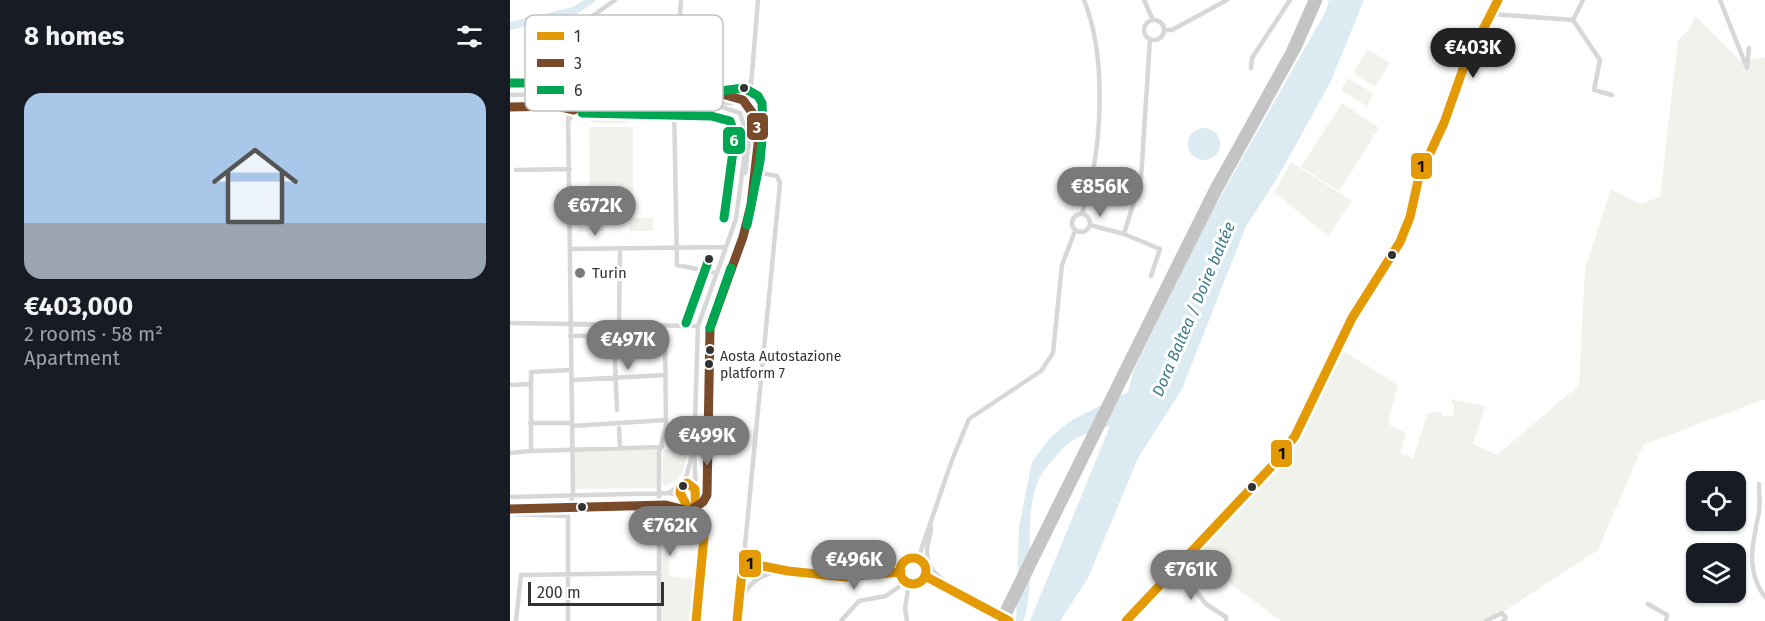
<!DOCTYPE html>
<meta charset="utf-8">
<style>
body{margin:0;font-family:"Fira Sans",sans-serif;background:#20242c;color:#f1f3f6;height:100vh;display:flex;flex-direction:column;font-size:22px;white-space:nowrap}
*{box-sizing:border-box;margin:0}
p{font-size:20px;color:#9ea1a6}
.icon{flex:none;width:33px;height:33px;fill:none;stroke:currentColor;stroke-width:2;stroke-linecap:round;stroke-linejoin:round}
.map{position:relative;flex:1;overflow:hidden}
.panel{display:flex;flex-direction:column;background:#171b24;width:510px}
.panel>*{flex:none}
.fabs{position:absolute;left:1176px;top:471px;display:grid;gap:12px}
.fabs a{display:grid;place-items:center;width:60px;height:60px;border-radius:12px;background:#171b24;box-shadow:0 2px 4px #0004;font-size:30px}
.scale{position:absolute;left:18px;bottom:15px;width:136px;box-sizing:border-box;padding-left:6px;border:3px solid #333;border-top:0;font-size:16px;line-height:21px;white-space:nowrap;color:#333;-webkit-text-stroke:4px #fff;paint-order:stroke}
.price{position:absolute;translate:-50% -51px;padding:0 14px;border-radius:21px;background:#7a7a7a;color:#fff;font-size:20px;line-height:39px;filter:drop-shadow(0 2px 3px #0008)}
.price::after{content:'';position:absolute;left:50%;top:36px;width:18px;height:14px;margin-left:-9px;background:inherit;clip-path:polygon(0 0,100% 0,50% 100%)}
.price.active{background:#222;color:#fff}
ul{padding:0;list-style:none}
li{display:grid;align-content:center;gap:12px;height:318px;padding:0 24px}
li+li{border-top:2px solid #363941}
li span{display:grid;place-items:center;height:186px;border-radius:18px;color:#555}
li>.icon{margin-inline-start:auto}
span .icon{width:108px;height:108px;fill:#fffc;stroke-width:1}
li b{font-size:26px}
h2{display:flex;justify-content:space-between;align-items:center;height:72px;padding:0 24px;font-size:26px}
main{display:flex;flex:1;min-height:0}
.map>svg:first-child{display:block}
.green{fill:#f0f3ec}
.water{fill:#dbebf1}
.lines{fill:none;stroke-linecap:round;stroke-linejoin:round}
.river{stroke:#dbebf1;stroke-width:8}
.minor{stroke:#d7d7d7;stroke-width:4.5}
.major{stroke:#cacaca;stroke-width:6}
.highway{stroke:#c4c4c4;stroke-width:7}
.highway-bridge{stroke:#c4c4c4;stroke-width:7}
.bus-1-casing{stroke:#fff;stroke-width:14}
.bus-2-casing{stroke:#fff;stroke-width:14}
.bus-3-casing{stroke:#fff;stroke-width:14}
.bus-1{stroke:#e39a05;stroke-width:9}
.bus-2{stroke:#7a4b2a;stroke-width:9}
.bus-3{stroke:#00a651;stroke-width:9}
.bus-dot{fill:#333;stroke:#fff;stroke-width:2}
.poi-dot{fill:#7a7a7a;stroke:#fff;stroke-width:2}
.labels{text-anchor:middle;stroke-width:6;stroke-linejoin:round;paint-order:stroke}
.bus-label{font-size:14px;fill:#333;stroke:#fff;text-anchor:start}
.poi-label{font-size:15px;fill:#333;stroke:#fff;text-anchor:start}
.water-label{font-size:16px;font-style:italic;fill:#3f7a8d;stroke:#fff}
.key{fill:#fff;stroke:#c2c2c2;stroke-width:1.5}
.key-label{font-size:16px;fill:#333}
.line-badge{stroke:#fff;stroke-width:2}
.badge-label{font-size:16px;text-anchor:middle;font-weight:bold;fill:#fff}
.pale-badge-label{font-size:16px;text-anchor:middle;font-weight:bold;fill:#111}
</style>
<main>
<section class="panel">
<h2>8 homes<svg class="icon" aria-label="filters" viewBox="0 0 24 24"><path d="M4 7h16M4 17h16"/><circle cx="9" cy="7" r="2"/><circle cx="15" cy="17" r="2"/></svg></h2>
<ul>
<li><span style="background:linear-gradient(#a9c7e8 70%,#9aa5b1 0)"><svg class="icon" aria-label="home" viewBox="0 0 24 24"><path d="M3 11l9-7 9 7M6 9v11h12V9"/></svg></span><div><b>€403,000</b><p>2 rooms · 58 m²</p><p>Apartment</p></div></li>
</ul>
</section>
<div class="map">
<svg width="1255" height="621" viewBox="0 0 1255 621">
<rect width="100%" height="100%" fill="#fff"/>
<path class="green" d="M1185,16L1230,61L1255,57V399L1133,445L1088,550L979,621H771L683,556L739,496L742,497C781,455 806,404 830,349L888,385L878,422L882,427L896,433L890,453L903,458L918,413L930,412L933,416H943L944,407L941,399L975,406L963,444L987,455L1069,385L1075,269L1101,189L1130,204L1150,197L1168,40L1178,31Z
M858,49L880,63L865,87L843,73Z
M838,78L864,94L857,106L831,90Z
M832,103L869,128L829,191L791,167Z
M82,106H116V123H82Z
M79,127H123V199H80Z
M781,162L842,201L818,236L764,192Z
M94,205V231L68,232V206Z
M96,215H117V223L96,224Z
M119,218H143V231H119Z
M147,449V488L65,489V450Z
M176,449C178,465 171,482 154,486L152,482L153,450Z
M159,501V576L187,580L183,621H150V502Z
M133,525H144V545H134Z"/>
<path class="water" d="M819,0H854L821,81L768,177L736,226L672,389L628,458L578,578L550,621H520L600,426C576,432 561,438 545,457C541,463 534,469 531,475C509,517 529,577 513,621H506L509,527L522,462L540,438L560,421L618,392L624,369L700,215L816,11Z
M678 144a16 16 0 1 1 32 0a16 16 0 1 1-32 0Z"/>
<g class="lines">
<path class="river" d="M0,26L64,11L81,0"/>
<path class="minor" d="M171,0L164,103L167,265L206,273
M634,0L643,20
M1210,0L1237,68L1239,48
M982,14L1063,20L1090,60L1084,90L1102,95
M1063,20L1073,0
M634 30a10 10 0 1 1 20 0a10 10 0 1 1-20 0Z
M654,30H662L717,0
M640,39L631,178L614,234L650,249L641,276
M741,68L742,58L780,0
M0,95L49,94L61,98L69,96
M69,96L74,89L84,15L105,0
M72,101L223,103L233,100L240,82
M60,119L61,113L72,101
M6,170L60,169
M235,173L241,129L239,110L248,0
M562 223a9 9 0 1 1 18 0a9 9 0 1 1-18 0Z
M572,214C592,154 598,60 574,0
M580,225L614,234
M60,249L216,247
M0,323L188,326
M109,324L110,248
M60,336L152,335L155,338L156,428L149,452V621
M104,336L107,410
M61,370L21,372V451L152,447
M63,380L156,375
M0,385L21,384
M20,423H62
M62,426L156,420
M109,428L110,447
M0,453L21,451
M1249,484C1249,495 1251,507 1248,517C1242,546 1236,572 1255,597
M158,493L174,484L183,452
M0,497L158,493L171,495L194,537L186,621
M0,514L58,516
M186,520L183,497L186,491L184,449L188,326L226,219L237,136L230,113L203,104
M421,527C421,536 417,543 417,551C416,573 435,579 448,592
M390 571a13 13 0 1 1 26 0a13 13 0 1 1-26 0Z
M408,559L442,460L459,419L531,371L543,353L552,265L565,231
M235,564V545L270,183L267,176L239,171
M667,567L696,604L716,617V621
M415,576L491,617
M230,603C237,583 251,573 272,571
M1138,604L1157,615L1156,621
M228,614L233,569L241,562L278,571L335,577L391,572
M6,621L11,575L148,573
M58,621V516L63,492L58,113L61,98
M227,621L228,611
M331,621L349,601L376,596L397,581
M397,621L395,608L399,583
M976,621L992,613L996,618L993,621"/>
<path class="major" d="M616,621L764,464L785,436L842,318L890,242L900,217L912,163L920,153L934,123L953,69L988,0"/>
<path class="highway" d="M628,352L708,192L788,48L809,0
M620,355L702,190L779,52L802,0"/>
<path class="highway-bridge" d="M488,621L620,355
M495,621L628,352"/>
<defs>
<path id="bus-1" d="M177,483L185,489L186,520L194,537L170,493L171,487Z
M390 571a13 13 0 1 1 26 0a13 13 0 1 1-26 0Z
M415,576L499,621
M186,621L194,537
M227,621L232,571L238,563L278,571L335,577L391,572
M616,621L764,464L785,436L842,318L890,242L900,217L912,163L920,153L934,123L953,69L988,0"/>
<path id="bus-2" d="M0,107L47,106L64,110
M0,509L156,505L179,511L193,502L197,495L200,328L233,237L241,205L249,136L246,118L233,100L205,92L72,89"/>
<path id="bus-3" d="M0,83H67L80,93
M72,89L202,92L234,88L248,96L252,103L253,130L250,161L237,225
M72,113L201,116L220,121L224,132V144L214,218
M176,323L199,259
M200,328L221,268"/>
</defs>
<use href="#bus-1" class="bus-1-casing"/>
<use href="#bus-2" class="bus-2-casing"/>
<use href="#bus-3" class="bus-3-casing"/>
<use href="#bus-1" class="bus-1"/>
<use href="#bus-2" class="bus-2"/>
<use href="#bus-3" class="bus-3"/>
</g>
<g class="bus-dot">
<circle cx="234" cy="88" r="5"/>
<circle cx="882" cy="255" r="5"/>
<circle cx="199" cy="259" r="5"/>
<circle cx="200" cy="350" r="5"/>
<circle cx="199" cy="364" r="5"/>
<circle cx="173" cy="486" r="5"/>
<circle cx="742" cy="487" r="5"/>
<circle cx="72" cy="507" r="5"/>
</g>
<circle class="poi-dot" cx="70" cy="273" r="6"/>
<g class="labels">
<g class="bus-label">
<text x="210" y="361">Aosta Autostazione<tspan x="210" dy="17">platform 7</tspan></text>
</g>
<g class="poi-label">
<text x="82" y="278">Turin</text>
</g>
<g class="water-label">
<text transform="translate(683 309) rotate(-67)" y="6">Dora Baltea / Doire baltée</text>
</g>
</g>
<rect x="15" y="15" width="198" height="96" rx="9" class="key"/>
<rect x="27" y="32" width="27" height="8" fill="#e39a05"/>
<rect x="27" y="59" width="27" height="8" fill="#7a4b2a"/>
<rect x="27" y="86" width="27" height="8" fill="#00a651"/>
<g class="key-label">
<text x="64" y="42">1</text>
<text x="64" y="69">3</text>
<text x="64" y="96">6</text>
</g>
<g class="line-badge">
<rect x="236" y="112" width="23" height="29" rx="6" fill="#7a4b2a"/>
<rect x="212" y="126" width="24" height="29" rx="6" fill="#00a651"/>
<rect x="900" y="152" width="23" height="28" rx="6" fill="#e39a05"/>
<rect x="760" y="439" width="23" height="29" rx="6" fill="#e39a05"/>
<rect x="228" y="549" width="24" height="29" rx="6" fill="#e39a05"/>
</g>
<g class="badge-label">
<text x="247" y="133">3</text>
<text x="224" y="146">6</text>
</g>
<g class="pale-badge-label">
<text x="911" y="172">1</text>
<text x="772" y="459">1</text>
<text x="240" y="569">1</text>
</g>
</svg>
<div class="fabs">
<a><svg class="icon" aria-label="locate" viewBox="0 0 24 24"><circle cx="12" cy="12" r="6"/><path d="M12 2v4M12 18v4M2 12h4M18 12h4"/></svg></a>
<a><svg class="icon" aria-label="layers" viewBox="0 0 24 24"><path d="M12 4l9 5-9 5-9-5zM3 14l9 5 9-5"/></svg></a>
</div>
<div class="scale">200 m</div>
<b class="price active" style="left:963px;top:79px">€403K</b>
<b class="price" style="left:590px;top:218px">€856K</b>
<b class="price" style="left:85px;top:237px">€672K</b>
<b class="price" style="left:118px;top:371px">€497K</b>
<b class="price" style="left:197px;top:467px">€499K</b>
<b class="price" style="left:160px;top:557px">€762K</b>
<b class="price" style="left:344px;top:591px">€496K</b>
<b class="price" style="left:681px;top:601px">€761K</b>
</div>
</main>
